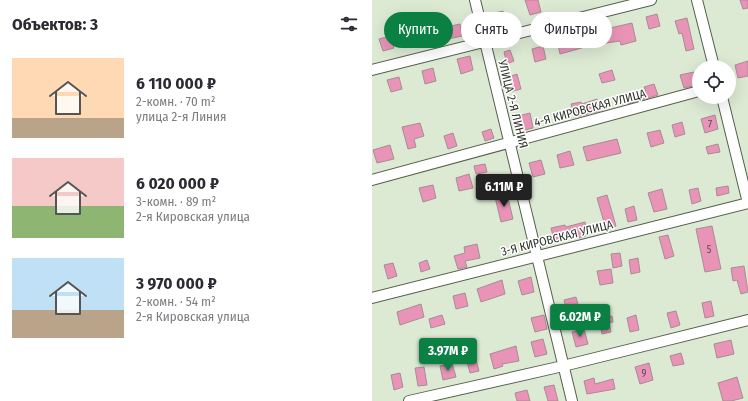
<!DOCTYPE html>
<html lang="ru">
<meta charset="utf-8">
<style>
body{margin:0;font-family:"Fira Sans Condensed",sans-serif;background:#f7f7f7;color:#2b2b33;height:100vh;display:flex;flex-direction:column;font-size:15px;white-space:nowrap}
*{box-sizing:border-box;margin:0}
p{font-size:13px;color:#7c7c81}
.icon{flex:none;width:22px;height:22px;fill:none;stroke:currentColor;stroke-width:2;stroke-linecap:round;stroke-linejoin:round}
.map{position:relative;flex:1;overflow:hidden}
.panel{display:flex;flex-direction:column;background:#fff;width:372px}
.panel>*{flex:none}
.banner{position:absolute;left:12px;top:12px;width:304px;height:36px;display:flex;gap:8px}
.tools{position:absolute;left:320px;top:60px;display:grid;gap:8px}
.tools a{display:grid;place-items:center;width:44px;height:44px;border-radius:50%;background:#fff;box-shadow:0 4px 16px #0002;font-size:20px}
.price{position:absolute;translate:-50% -34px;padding:0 9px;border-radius:4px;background:#0b8043;color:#fff;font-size:13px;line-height:26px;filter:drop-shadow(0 1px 2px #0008)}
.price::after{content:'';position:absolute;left:50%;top:24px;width:12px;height:9px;margin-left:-6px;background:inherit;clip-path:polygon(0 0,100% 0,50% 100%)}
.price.selected{background:#222;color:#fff}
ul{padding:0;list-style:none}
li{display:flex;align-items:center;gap:12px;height:100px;padding:0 12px}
li span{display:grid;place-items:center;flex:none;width:112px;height:80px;border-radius:0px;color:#555}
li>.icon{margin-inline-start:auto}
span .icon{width:48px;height:48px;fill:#fffc;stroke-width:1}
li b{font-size:17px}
h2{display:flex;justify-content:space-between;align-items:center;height:48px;padding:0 12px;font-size:17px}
.tag{padding:0 14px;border-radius:18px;background:#fff;box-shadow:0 4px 16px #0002;font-size:14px;line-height:36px}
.tag.selected{background:#0b8043;color:#fff}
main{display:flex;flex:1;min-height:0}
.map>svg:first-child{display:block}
.building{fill:#e994b6;stroke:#a68c95}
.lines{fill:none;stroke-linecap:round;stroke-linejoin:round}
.street-casing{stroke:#55604d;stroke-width:12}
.street{stroke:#fff;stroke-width:10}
.labels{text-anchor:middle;stroke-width:3;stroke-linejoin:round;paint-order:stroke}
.number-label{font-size:10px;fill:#5d4b4d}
.street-label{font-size:12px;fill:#2e332a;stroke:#fff}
</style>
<main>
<section class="panel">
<h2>Объектов: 3<svg class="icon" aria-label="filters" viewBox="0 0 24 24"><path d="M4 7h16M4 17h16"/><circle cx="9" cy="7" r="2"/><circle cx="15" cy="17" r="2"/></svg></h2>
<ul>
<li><span style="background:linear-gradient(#ffd9b3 75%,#b9a48a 0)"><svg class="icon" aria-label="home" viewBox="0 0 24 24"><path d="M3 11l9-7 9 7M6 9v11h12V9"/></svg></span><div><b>6 110 000 ₽</b><p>2-комн. · 70 m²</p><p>улица 2-я Линия</p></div></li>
<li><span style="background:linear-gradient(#f6c9c9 60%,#8fb573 0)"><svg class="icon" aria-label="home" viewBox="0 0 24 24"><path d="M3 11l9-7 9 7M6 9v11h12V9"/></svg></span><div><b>6 020 000 ₽</b><p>3-комн. · 89 m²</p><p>2-я Кировская улица</p></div></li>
<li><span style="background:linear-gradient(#bfe0f5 65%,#b9a48a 0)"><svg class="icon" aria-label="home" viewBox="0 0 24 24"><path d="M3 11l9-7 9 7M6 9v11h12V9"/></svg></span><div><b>3 970 000 ₽</b><p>2-комн. · 54 m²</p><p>2-я Кировская улица</p></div></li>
</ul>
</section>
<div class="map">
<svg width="376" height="401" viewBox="0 0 376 401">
<rect width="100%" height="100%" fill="#dce9d3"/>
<path class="building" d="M153,0H166L169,12L158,15Z
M368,0H376V8L371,9Z
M131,11L135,25L123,28L119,14Z
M285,14L288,26L277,29L274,17Z
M315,18L322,49L314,51L310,33L307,34L303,21Z
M260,23L264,41L249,45L248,41L228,44L225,31Z
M88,24L90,36L76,39L74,27Z
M53,27L57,40L45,43L42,30Z
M210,35L213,47L188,54L185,41Z
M18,36L22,48L11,51L7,39Z
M171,46L174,59L163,62L160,49Z
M138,50L142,61L135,64L132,52Z
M98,56L101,70L89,74L85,59Z
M376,61V76L366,78L363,65Z
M61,68L64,81L53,84L50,71Z
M240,70L243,80L230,83L227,74Z
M322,72L325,85L312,88L308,75Z
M145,74L149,89L137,92L133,78Z
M27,77L30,89L19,92L15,80Z
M282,84L286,95L256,104L254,96L274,91L272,87Z
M225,99L229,111L203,117L199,104L209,102L210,104Z
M158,113L161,128L149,131L146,116Z
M343,115L346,129L333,133L329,119Z
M310,122L313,134L303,137L300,125Z
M48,123L52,136L42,139L44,147L36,149L30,127Z
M119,129L122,138L113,141L110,132Z
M288,130L292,143L279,147L275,133Z
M81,133L85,146L76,149L72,136Z
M245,139L249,153L215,161L211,147Z
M346,144L348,152L336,154L334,147Z
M18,145L22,159L5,163L1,150Z
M198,151L202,165L188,168L185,155Z
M169,160L173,174L161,177L157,163Z
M113,164L115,172L104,174L102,166Z
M97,174L101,188L87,191L84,178Z
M61,185L64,198L51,202L47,188Z
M356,186L357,193L345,196L344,188Z
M326,188L329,201L320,204L317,190Z
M290,189L295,209L282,212L276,193Z
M135,194L141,219L129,222L123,197Z
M235,195L244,226L234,229L225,198Z
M262,206L265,220L256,222L253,209Z
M213,222L216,235L207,238L206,234L182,240L179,228L193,225L194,227Z
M340,226L349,269L333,272L324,229Z
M296,235L302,256L293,259L287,237Z
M105,244L108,258L93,261L95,267L86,269L82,256L93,253L92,247Z
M248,253L250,266L241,268L239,254Z
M266,258L268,272L259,274L257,260Z
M55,260L58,269L49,272L47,263Z
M21,263L25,276L16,279L12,265Z
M372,266L376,292L369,294L365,280L361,281L359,268Z
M239,269L241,283L228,285L225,271Z
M159,277L162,292L150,295L146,281Z
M130,280L133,294L109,302L105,289Z
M93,293L96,306L84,309L81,296Z
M204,297L208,312L196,315L192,300Z
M339,301L342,316L333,318L330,303Z
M49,304L52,317L28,325L25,312Z
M304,311L308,325L299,328L295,313Z
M70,315L73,324L59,328L57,319Z
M172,315L175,329L163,332L159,318Z
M264,315L267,330L258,332L255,318Z
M240,316L241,322L237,323L239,332L230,334L227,318Z
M212,329L216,344L204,347L200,332Z
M171,339L175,354L163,357L159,342Z
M359,340L362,354L345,358L342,344Z
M144,346L147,361L130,364L131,366L122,369L118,354Z
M309,353L312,364L301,366L298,356Z
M103,356L107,371L98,373L94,358Z
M80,363L84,377L71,380L68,366Z
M277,363L281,380L268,384L263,367Z
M52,367L55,385L46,386L43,368Z
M28,373L31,387L22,390L19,375Z
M365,377L371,398L359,401H351L346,383Z
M222,378L223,384L241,379L243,389L215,394L212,381Z
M182,385L186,401H176L172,387Z
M155,390L158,401H145L143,393Z"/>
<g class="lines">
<defs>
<path id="street" d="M103,0L200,401
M325,0L342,67
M0,70L279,0
M350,97L376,203
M0,180L327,91
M0,298L376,203
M37,401L191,366L376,320"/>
</defs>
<use href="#street" class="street-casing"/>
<use href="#street" class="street"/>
</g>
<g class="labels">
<g class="number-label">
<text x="338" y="128">7</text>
<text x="337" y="253">5</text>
<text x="272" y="377">9</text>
</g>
<g class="street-label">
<text transform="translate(141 104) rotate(76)" y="4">УЛИЦА 2-Я ЛИНИЯ</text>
<text transform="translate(218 108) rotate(-15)" y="4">4-Я КИРОВСКАЯ УЛИЦА</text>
<text transform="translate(185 238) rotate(-14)" y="4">3-Я КИРОВСКАЯ УЛИЦА</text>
</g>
</g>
</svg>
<div class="tools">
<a><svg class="icon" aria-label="locate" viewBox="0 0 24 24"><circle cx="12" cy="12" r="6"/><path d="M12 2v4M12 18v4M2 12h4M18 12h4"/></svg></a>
</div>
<b class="price selected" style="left:132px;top:208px">6.11M ₽</b>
<b class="price" style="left:208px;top:338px">6.02M ₽</b>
<b class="price" style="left:76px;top:372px">3.97M ₽</b>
<div class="banner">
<a class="tag selected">Купить</a>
<a class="tag">Снять</a>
<a class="tag">Фильтры</a>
</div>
</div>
</main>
